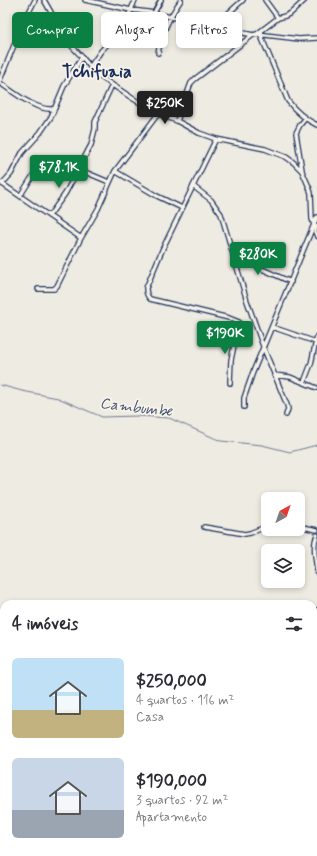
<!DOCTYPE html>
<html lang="pt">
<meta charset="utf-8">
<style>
body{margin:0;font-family:Mynerve,sans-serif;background:#f2f2f3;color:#2b2b33;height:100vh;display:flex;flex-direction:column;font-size:15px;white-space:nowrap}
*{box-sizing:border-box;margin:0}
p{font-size:13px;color:#7c7c81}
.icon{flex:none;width:22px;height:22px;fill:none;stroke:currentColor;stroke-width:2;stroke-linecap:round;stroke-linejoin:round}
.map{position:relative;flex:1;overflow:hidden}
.details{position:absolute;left:0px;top:600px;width:317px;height:256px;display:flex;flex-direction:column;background:#fff;border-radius:12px 12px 0 0;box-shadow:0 2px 6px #0003}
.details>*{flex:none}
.hud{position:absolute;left:12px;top:12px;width:293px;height:36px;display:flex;gap:8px}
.needle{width:26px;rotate:40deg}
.buttons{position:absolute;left:261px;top:492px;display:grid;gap:8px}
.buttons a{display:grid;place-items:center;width:44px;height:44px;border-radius:6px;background:#fff;box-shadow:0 2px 6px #0003;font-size:20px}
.price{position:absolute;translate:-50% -34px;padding:0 9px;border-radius:4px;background:#0b8043;color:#fff;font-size:13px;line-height:26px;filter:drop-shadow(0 1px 2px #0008)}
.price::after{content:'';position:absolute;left:50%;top:24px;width:12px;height:9px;margin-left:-6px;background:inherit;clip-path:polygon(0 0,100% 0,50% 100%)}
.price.active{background:#222;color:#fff}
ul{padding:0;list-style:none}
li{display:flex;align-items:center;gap:12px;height:100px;padding:0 12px}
li span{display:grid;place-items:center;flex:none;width:112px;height:80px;border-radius:6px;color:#555}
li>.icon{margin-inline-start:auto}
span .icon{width:48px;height:48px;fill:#fffc;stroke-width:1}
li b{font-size:17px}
h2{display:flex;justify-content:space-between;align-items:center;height:48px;padding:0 12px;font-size:17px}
.pill{padding:0 14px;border-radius:6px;background:#fff;box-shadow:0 2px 6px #0003;font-size:14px;line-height:36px}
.pill.active{background:#0b8043;color:#fff}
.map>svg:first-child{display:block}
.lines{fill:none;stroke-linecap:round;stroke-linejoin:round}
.stream{stroke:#6e7992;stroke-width:1}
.minor-casing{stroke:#1b2f5e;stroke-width:6}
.minor{stroke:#f7f3e8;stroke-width:3.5}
.labels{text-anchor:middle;stroke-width:3.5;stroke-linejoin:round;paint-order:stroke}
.water-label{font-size:15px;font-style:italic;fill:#455478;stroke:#f7f3e8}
.district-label{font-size:18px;font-weight:bold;fill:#1b2f5e;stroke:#f7f3e8}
</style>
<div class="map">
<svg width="317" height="856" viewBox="0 0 317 856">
<rect width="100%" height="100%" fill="#eeebe2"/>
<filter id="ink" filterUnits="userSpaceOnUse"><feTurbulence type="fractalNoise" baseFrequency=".025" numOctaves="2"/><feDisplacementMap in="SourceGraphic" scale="8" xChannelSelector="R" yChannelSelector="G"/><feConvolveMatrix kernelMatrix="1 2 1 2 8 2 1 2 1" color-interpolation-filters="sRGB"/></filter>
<g filter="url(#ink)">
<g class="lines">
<path class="stream" d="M0,385L22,391L58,398L102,417L138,416L169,418L221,441L262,445L290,452L317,445"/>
<defs>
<path id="minor" d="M44,0L56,21L61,34L65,39L82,57L96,74L132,98L158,114L177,121L199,133L216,139L265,149L286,157L293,162L302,171L309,187L311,193L312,219L314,225L317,227
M85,0L131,10L148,12L253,35L257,34L299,39L317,38
M265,0L278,18
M154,13L161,0
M213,27L243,0
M257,34L278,18L285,16L291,13L305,0
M261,36L288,101C296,112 305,119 317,125
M158,53C161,34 170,16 181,0
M90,67L101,51L118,33L131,10L135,0
M0,80L21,28L35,0
M0,83C12,91 40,114 55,108
M177,121L191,83L195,79L253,35
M216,139L163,248L146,288C146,293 147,296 150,299L229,318L239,322L231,360L230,383
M78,169L109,182
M302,170L296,133L300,125L305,119
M115,171L157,196L182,208
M1,183L81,238
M2,184L11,174L22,153L40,133L51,117L64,86L82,57
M193,186L211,200L221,214L247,301L264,349L287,405L288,409L286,415
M20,196L39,166
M49,216L65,194L91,145L95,129V122L112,85
M316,227L315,232L317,236
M233,252L242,256L262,269L291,282
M38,289H54L57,286L81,238L98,209L115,171L158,114
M272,327L316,342
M274,375L290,377L317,388
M304,382L311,364L317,336
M244,407V398L253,372L317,217
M298,526L317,530
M204,527L245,534L250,533L268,526
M317,535C312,546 316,559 317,572
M317,610L314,629L317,655
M313,668L317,669
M313,699L317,691
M313,711L317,712
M313,777L317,779"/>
</defs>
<use href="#minor" class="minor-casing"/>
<use href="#minor" class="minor"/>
</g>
</g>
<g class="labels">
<g class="water-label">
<text transform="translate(136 407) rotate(7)" y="5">Cambumbe</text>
</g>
<g class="district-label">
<text x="97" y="77">Tchifuaia</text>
</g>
</g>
</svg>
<div class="buttons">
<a><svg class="needle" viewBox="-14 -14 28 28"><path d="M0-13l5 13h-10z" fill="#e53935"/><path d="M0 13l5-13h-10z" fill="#7c7c81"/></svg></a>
<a><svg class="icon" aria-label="layers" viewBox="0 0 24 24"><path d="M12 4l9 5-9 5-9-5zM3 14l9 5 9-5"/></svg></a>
</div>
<b class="price active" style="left:165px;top:125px">$250K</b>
<b class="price" style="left:59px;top:189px">$78.1K</b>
<b class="price" style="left:258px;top:276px">$280K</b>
<b class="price" style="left:225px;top:355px">$190K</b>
<div class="hud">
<a class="pill active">Comprar</a>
<a class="pill">Alugar</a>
<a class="pill">Filtros</a>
</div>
<section class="details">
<h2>4 imóveis<svg class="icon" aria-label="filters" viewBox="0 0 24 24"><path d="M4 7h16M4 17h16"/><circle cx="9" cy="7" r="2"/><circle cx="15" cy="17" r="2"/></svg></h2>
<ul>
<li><span style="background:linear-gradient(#bfe0f5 65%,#c2b280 0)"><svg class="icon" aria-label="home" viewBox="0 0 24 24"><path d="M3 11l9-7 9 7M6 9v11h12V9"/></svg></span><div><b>$250,000</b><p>4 quartos · 116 m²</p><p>Casa</p></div></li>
<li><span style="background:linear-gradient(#c9d6e8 65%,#9aa5b1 0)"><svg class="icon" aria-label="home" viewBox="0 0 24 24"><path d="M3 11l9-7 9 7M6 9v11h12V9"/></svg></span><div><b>$190,000</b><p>3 quartos · 92 m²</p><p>Apartamento</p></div></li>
</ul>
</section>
</div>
